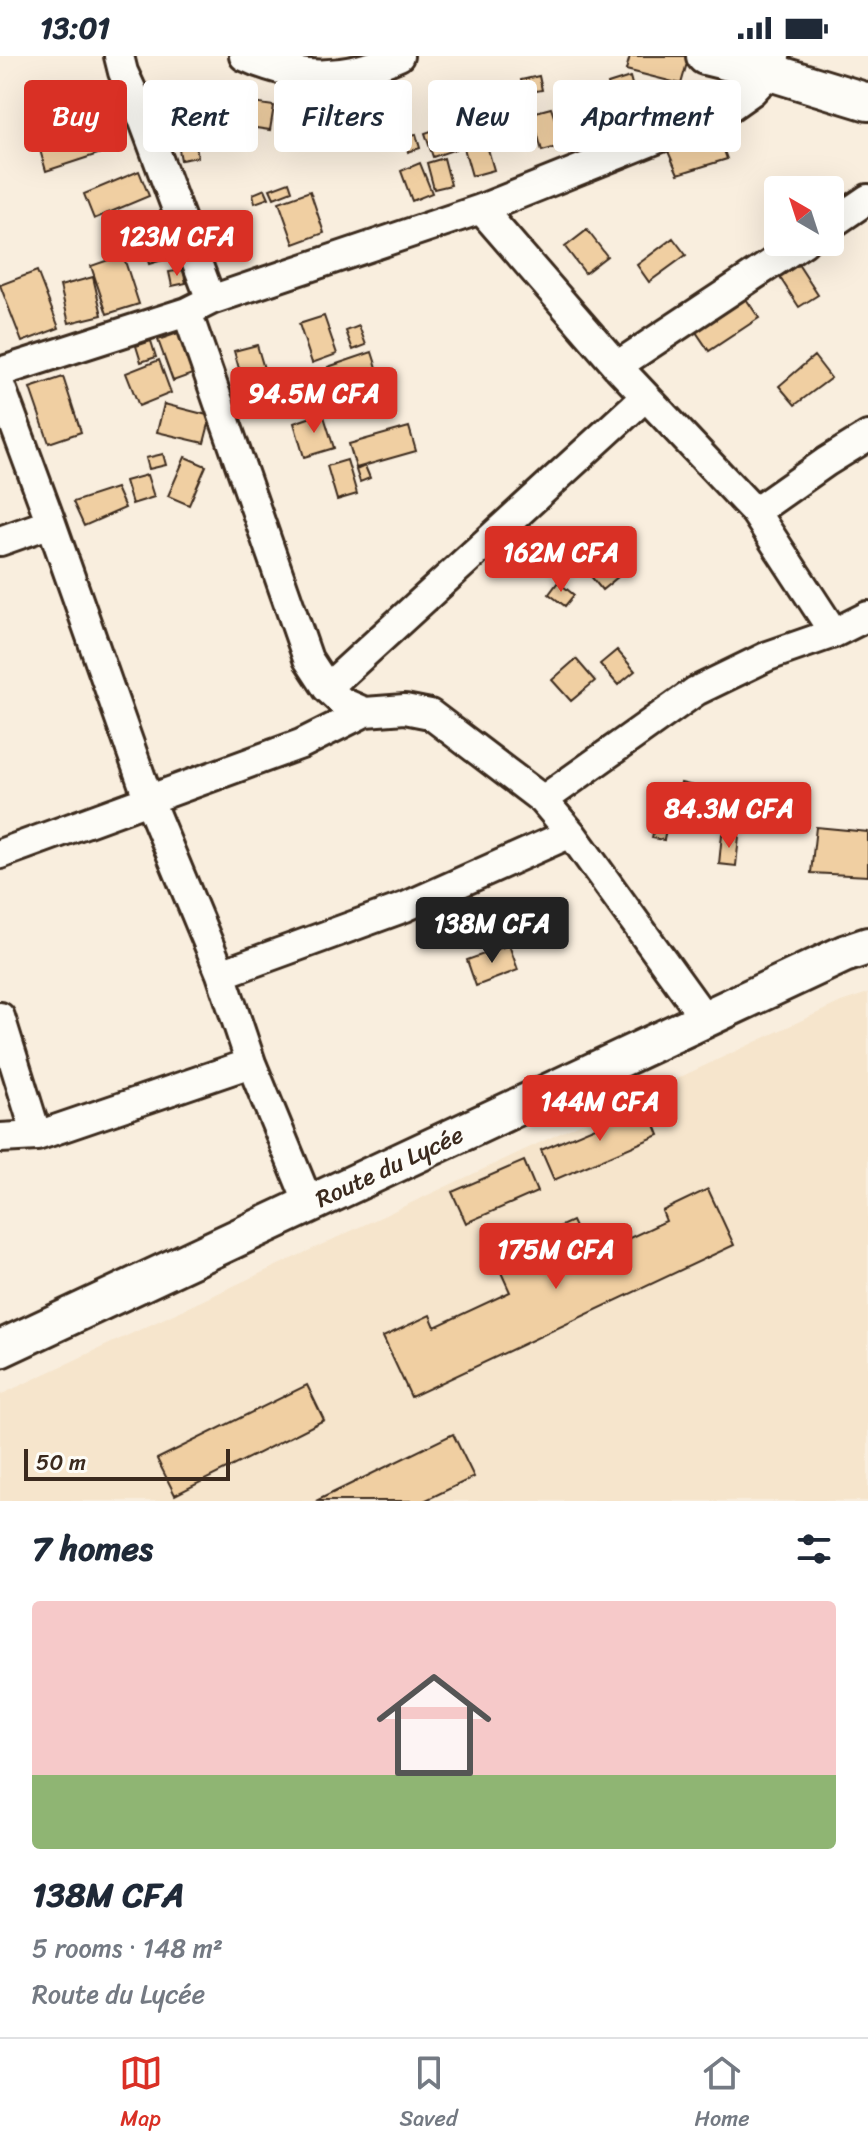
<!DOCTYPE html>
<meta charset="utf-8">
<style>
body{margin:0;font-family:Sriracha,sans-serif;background:#f2f2f3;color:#1f2937;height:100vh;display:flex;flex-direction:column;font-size:30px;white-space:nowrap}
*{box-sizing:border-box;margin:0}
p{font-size:26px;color:#747a83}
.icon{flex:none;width:44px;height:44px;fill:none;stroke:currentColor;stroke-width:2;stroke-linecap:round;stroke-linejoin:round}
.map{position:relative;height:1445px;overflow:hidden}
.side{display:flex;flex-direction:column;background:#fff;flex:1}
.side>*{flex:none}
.guide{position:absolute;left:24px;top:24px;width:820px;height:72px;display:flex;gap:16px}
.needle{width:52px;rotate:321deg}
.buttons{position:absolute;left:764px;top:120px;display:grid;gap:16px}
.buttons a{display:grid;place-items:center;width:80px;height:80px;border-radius:8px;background:#fff;box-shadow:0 8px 32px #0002;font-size:40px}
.scale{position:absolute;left:24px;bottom:20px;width:206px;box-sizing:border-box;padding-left:8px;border:4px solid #3b2a1e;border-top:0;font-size:22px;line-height:28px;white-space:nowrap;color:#3b2a1e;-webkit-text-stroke:6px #fdfcf7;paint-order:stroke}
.price{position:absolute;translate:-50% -68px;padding:0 18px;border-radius:8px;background:#d93025;color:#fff;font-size:26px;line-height:52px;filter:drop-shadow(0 2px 4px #0008)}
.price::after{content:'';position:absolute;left:50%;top:48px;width:24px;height:18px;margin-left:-12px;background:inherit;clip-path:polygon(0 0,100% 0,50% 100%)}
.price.active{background:#222;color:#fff}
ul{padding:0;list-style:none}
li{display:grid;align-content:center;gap:16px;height:424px;padding:0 32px}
li span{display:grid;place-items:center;height:248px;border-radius:8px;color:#555}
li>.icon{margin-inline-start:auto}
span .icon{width:144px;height:144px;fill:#fffc;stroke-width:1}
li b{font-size:34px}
h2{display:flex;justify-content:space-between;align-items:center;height:96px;padding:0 32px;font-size:34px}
.chip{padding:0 28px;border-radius:8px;background:#fff;box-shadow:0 8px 32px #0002;font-size:28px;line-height:72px}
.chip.active{background:#d93025;color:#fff}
.status{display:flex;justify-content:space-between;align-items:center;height:56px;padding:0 40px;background:#fff;direction:ltr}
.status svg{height:22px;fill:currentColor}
.tabs{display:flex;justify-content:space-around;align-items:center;height:112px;border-top:2px solid #e0e1e3;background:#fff;font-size:22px;color:#747a83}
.tabs a{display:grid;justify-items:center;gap:4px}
.tabs .active{color:#d93025}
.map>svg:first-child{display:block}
.built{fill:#f6e5cc}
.building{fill:#f0cfa2;stroke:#3b2a1e;stroke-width:2}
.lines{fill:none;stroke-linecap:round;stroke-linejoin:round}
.minor-casing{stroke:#3b2a1e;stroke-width:34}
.major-casing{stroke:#3b2a1e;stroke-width:42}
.minor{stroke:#fdfcf7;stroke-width:28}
.major{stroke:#fdfcf7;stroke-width:36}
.labels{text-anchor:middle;stroke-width:6;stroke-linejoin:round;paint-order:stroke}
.street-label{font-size:24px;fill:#3b2a1e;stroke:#fdfcf7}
</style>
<div class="status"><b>13:01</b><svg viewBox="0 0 49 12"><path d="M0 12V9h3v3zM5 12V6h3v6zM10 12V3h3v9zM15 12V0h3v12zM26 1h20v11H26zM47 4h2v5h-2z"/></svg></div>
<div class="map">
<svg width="868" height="1445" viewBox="0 0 868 1445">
<rect width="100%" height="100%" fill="#f9eede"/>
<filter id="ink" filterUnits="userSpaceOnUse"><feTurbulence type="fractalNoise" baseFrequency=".0125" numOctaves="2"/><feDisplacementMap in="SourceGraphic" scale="16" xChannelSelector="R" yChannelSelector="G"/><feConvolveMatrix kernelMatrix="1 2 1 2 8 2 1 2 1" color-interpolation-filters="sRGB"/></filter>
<g filter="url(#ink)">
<path class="built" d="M868,937V1445H0V1339L841,946Z"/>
<path class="building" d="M630,0H689L681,28L626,14Z
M539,20L542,34L524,37L521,24Z
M630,21L641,61L619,68L608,28Z
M115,31L123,53L69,75L61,53Z
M602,45L612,72L568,88L559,60Z
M214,46L221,71L176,76L168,50Z
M253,47L274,50L270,74L249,71Z
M551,52L564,89L542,95L532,57Z
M477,59L485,83L433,101L425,77Z
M96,68L104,96L46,115L38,87Z
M717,75L727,103L678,118L667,93Z
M416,78L420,92L408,96L404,81Z
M195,85L198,101L181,104L178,88Z
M486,86L494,114L472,120L464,92Z
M444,102L451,129L434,133L427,107Z
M420,107L432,137L412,145L401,115Z
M139,115L149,140L94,163L84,138Z
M289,126L292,135L274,142L270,133Z
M265,133L269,142L255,147L253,138Z
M310,135L324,177L294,188L279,146Z
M167,169L176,200L149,208L140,177Z
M587,174L607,200L585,217L565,191Z
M673,182L686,199L649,226L637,209Z
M123,199L139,248L107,258L91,210Z
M794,202L818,239L799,251L775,214Z
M183,214L186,227L172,230L169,216Z
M37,215L59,272L22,286L0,229Z
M93,221L102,259L69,267L60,230Z
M742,237L759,262L709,295L692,270Z
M324,260L337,298L312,307L299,268Z
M359,270L366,289L353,294L346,275Z
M184,275L198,316L173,325L158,284Z
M151,285L156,301L141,306L136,290Z
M257,289L265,316L242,323L234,295Z
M372,296L381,324L337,339L328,311Z
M814,300L831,322L795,349L779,330Z
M159,304L171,337L139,350L126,317Z
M63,321L81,376L49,387L30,332Z
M293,323L301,348L260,360L252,336Z
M164,348L211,360L204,387L157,376Z
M323,357L334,392L304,401L294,367Z
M409,371L416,395L356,412L349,388Z
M163,398L166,409L149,413L146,402Z
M185,401L206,410L189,449L168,440Z
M347,404L357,438L337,444L327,410Z
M365,410L370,422L360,426L356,414Z
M147,419L154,441L132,448L125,425Z
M116,432L125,452L84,470L73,446Z
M602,499L619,520L602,534L585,513Z
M558,526L574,539L565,550L549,538Z
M617,594L635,615L618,629L600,608Z
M576,603L595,625L571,645L552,624Z
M681,727L702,732L693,767L673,763Z
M655,767L667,769L664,784L652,782Z
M816,771L868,776V820L811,817Z
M722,778L739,780L736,810L719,808Z
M509,889L518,914L476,930L467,904Z
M647,1049L659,1079L554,1124L541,1094Z
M524,1105L537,1136L466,1167L452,1136Z
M708,1133L734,1189L411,1341L383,1281L430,1259L435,1271L510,1236L494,1201L572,1165L589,1201L666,1165L662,1155Z
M307,1329L324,1364L175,1439L157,1403Z
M453,1378L474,1421L424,1445H316Z"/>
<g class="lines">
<defs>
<path id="minor" d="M119,0L123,16L136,44L211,244
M244,0C297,25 346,24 399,0
M481,153L617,310L755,456L834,577
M830,169L868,143
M187,256L308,603L327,632L342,646L365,656L405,653L430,658L543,744L571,777L705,963
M617,310L804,186
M0,316L187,256L211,244L481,153L669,78L725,54L752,35L770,16L775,1
M0,329L51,467L148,742L221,918L251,1007L309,1148
M755,456L826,406L868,380
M0,485L51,467
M327,632L645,341
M543,744L696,635L768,600L834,577L868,560
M0,798L301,688L365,656
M221,918L405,851L571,777
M0,961L37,1080
M0,1082L37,1080L251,1007"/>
<g id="major">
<path d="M705,0L770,16L868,46"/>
<path id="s1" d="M0,1293L844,898L868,890"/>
</g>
</defs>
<use href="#minor" class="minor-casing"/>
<use href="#major" class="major-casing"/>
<use href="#minor" class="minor"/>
<use href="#major" class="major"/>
</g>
</g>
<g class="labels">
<g class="street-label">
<text dy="8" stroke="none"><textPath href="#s1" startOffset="430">Route du Lycée</textPath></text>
</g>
</g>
</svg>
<div class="buttons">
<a><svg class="needle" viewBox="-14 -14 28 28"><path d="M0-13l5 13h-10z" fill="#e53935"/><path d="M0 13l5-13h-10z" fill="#747a83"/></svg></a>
</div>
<div class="scale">50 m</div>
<b class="price" style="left:177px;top:222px">123M CFA</b>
<b class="price" style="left:314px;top:379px">94.5M CFA</b>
<b class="price" style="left:561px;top:538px">162M CFA</b>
<b class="price" style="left:729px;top:794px">84.3M CFA</b>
<b class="price active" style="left:492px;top:909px">138M CFA</b>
<b class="price" style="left:600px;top:1087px">144M CFA</b>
<b class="price" style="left:556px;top:1235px">175M CFA</b>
<div class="guide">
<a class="chip active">Buy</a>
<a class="chip">Rent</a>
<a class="chip">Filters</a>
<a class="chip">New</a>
<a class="chip">Apartment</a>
</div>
</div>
<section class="side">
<h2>7 homes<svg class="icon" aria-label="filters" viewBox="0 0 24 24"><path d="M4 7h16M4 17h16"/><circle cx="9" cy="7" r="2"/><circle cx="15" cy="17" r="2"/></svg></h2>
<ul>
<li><span style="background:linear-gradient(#f6c9c9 70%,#8fb573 0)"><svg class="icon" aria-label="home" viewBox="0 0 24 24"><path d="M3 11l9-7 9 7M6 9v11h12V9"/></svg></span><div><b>138M CFA</b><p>5 rooms · 148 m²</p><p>Route du Lycée</p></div></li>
</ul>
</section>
<nav class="tabs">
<a class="active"><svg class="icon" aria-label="map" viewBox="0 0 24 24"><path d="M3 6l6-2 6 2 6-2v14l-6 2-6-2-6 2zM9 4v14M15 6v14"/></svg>Map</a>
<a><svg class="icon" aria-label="saved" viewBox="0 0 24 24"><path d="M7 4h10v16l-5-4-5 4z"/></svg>Saved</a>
<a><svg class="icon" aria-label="home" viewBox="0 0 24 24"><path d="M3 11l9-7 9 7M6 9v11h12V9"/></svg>Home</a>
</nav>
